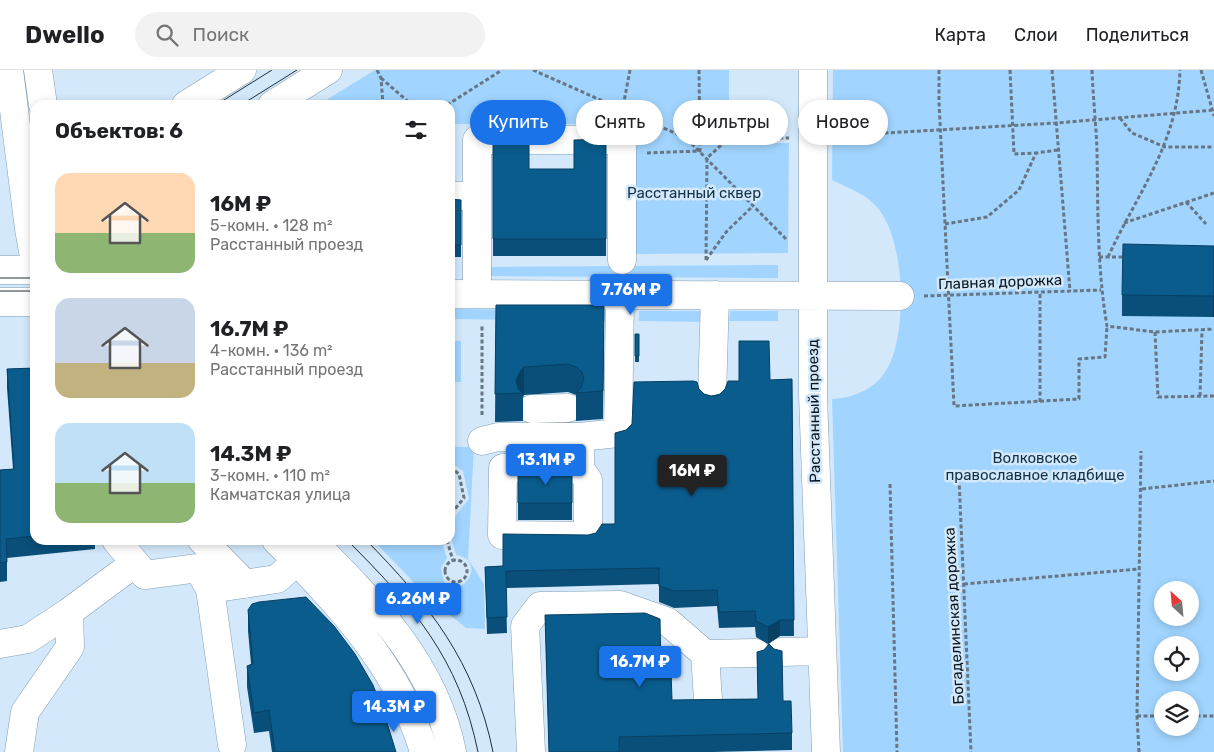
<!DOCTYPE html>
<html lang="ru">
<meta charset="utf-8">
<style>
body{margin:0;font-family:Rubik,sans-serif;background:#f2f2f2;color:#202124;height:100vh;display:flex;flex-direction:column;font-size:19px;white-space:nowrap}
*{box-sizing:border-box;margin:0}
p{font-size:16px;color:#757577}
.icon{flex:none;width:28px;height:28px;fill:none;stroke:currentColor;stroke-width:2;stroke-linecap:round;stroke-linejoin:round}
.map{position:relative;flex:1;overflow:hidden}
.drawer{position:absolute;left:30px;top:30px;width:425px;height:445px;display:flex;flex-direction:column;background:#fff;border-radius:15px;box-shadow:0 2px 8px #0003}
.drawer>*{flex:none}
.guide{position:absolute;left:470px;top:30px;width:475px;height:45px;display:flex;gap:10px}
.needle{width:32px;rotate:334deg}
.tools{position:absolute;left:1154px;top:511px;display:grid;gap:10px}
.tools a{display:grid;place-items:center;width:45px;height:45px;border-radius:50%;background:#fff;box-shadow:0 2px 8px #0003;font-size:25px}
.price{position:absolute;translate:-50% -42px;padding:0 11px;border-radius:5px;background:#1a73e8;color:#fff;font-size:16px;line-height:32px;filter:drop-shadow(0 1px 2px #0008)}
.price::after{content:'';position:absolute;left:50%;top:30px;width:15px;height:11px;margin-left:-8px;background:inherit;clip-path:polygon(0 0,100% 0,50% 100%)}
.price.current{background:#222;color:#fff}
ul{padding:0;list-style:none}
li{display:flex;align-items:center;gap:15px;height:125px;padding:0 25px}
li span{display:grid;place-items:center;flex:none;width:140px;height:100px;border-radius:15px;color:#555}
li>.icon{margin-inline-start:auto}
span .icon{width:60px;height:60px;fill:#fffc;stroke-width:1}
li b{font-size:21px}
h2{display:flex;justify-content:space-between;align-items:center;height:60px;padding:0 25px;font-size:21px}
.chip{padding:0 18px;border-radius:22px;background:#fff;box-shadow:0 2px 8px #0003;font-size:18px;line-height:45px}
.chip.current{background:#1a73e8;color:#fff}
header{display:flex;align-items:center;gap:30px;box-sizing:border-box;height:70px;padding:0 25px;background:#fff;border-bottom:1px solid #e0e0e0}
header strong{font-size:24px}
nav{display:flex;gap:28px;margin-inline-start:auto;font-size:18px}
.search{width:350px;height:45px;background:#f2f2f2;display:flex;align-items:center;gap:12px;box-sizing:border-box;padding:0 18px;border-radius:28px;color:#757577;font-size:19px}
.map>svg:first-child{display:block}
.green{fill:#a1d5ff;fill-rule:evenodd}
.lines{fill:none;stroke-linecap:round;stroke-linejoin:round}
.minor-casing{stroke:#839db2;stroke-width:29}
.major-casing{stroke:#839db2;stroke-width:29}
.path{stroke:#677682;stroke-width:3;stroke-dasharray:4 2.5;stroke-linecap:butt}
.minor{stroke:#fff;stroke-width:28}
.major{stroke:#fff;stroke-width:28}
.tram{stroke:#232e37;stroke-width:1}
.wall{fill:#094f79}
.shaded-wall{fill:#074063}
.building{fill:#0a5c8d;stroke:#074063}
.labels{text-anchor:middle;stroke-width:5;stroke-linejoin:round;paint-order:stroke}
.park-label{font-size:15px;fill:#123147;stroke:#d3e9fb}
.street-label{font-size:15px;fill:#0c161d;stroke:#d3e9fb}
</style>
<header>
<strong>Dwello</strong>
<div class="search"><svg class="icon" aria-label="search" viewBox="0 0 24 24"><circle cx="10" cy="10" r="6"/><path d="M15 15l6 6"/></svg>Поиск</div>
<nav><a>Карта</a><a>Слои</a><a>Поделиться</a></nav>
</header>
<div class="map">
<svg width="1214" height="682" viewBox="0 0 1214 682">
<rect width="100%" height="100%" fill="#d3e9fb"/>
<path class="green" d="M375,0H729V73H789L788,183L633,184V54H452L450,112V35H318Z
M833,0H1214V682H843L832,329C853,328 876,319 887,299C908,263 906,166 875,135C864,123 846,117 832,110ZM1162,520H1190V548H1162ZM1162,575H1190V602H1162ZM1162,630H1190V658H1162Z
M778,195V208L486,206V197Z
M450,239L605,241V251L450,249Z
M639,241H708V252L639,251Z
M730,241H778V251H729Z
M450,271H461V312H450Z
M450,377H474L468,489L484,514L485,559L466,558L429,528L373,470H441L447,488L441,498L444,512L457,518C475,510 478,488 456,485C447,453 448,455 469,429L463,401L450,392Z"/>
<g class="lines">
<defs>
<path id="minor" d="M813,0V325L826,682
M186,35L242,0
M272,35L328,0
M450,126H477
M0,200H35
M450,224L900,226
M477,224V70H622V190
M0,232H35
M712,327L715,225
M532,339L568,338
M482,371L498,367H580L618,363L620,224
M580,399L503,398L502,465L588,466V410L580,399V367
M116,470L145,505L198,498L210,519
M202,470L245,514
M0,574L28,569L69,542
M781,582L821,581
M705,584L756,583
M232,675L210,519L277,509L297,491
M19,682L25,642L70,577L69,542L135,493
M531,682L525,556L540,536L620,535L668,552L705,584L708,630"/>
<path id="major" d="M9,0L29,159L35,192
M38,0L43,35
M276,470C337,532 399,596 424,682
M311,470C372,531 435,594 452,682"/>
</defs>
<use href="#minor" class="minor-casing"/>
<use href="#major" class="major-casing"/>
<path class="path" d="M377,0L381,8L383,35
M533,0L686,68L787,170
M939,0V32L954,336L1079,329V289L1105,287L1107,256
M1010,0L1014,84L1036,83
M1052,0L1070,221
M1092,0C1093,27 1096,54 1097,80C1098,139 1097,198 1107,256L1155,262L1214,259
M1201,0L1214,46
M381,8L412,35
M447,35L502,0
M622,42L630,0
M1120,48L1132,63L1165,77H1214
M852,65L1056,53L1214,40
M647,83L700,81L699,0
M1186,132L1206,154
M1124,153L1214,123
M945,154L987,147L1019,120L1036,83L1058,80
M1099,187H1126
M1108,187C1138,122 1178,73 1180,0
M706,190L707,88L729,68H789
M706,190L727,161L753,136
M924,226L1101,220
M1155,262L1158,327L1214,326
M1200,326L1202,260
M1040,332V222
M482,345V256
M450,397L459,404L464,428L450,445
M959,409L971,682
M890,414L897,682
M1142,419L1214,411
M447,470L453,491
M445 501a11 11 0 1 1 22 0a11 11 0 1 1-22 0Z
M964,514L1139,499
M1137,646H1162
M1190,646H1214
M1139,682L1137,646L1141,381"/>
<use href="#minor" class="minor"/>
<use href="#major" class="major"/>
<path class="tram" d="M216,35L272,0
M241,35L297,0
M0,208H35
M0,221H35
M347,470C413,536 459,588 478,682
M366,470C429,534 475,592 493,682"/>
</g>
<path class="wall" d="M493,69L529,99H574L606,69V186H493Z
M450,129L461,130V187H450Z
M1214,176V247L1122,246V225Z
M496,235L604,263L603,349L576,351V325L568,322L524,325L523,327V351L495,352Z
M635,264H639V292H635Z
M35,298V470H95V479L7,488V511L0,512V400L13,399L7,318V299Z
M792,309L794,566H780L768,574L756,567L755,557L719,558L717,536L674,538L659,532V514L506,518L507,563L487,564L485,497L503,496L596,463L615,454L626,360L699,319L704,324L711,326L770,310Z
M572,398V450H518V405H525Z
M248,540L396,682H272L269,661L254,663L247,617V596L251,594L248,561Z
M545,545L661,601L672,630L758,629L757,582L783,631L792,663V680L713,682H549Z"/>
<path class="shaded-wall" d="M1213,226H1214V247H1213Z
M524,297V325L523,327V323H516V311L519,303Z
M780,550V566L768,574V557Z"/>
<path class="building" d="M493,69H529V99H574V70L606,69V169H493Z
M450,129L461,130V175H450Z
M1123,174L1214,176V226L1122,225Z
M496,235H604L603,321L576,323L581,318L584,309L582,302L576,297L568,294L524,297L519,303L516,311L518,319L523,323L495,324Z
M635,264H639V286H635Z
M739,271H769L770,310L792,309L794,550H780L768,557L756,551L755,541L719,542L717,520L674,521L659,516V498L506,501L507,547L487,548L485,497L503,496V464L588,465L596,463L602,454H615V363L626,360L632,354L634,312L693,311L697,312L699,319L704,324L711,326L719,325L725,319L728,311H739Z
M35,298V466L6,469L7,492L0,493V400L14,399L7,299Z
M525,397L572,398V433H518V405H525Z
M306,527L334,556L355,584L373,615L385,646L396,682H275L269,640L254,643L247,596L253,594L248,540L252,534L259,532Z
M645,543L660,549L661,601H671L672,630L758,629L757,582L764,580L769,574L774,579L782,581L783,631H791L792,663L619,667V682H549L545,545Z"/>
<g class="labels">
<g class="park-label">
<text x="694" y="128">Расстанный сквер</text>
<text x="1035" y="393">Волковское<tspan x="1035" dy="17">православное кладбище</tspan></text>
</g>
<g class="street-label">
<text transform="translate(1000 212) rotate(-2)" y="5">Главная дорожка</text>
<text transform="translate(814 341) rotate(-91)" y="5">Расстанный проезд</text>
<text transform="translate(954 546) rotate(-93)" y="5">Богаделинская дорожка</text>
</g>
</g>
</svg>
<div class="tools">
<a><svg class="needle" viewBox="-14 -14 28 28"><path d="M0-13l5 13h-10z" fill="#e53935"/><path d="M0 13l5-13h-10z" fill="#757577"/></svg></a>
<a><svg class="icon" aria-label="locate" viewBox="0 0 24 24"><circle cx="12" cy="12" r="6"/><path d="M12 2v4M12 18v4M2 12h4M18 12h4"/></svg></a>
<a><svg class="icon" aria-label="layers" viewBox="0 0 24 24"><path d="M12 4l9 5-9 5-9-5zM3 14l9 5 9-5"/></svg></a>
</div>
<b class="price" style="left:631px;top:246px">7.76M ₽</b>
<b class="price" style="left:546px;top:416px">13.1M ₽</b>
<b class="price current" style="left:692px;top:427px">16M ₽</b>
<b class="price" style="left:418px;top:555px">6.26M ₽</b>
<b class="price" style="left:640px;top:618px">16.7M ₽</b>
<b class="price" style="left:394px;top:663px">14.3M ₽</b>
<div class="guide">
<a class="chip current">Купить</a>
<a class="chip">Снять</a>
<a class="chip">Фильтры</a>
<a class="chip">Новое</a>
</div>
<section class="drawer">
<h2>Объектов: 6<svg class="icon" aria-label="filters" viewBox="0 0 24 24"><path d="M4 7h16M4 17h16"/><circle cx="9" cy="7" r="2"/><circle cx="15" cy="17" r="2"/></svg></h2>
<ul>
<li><span style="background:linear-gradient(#ffd9b3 60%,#8fb573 0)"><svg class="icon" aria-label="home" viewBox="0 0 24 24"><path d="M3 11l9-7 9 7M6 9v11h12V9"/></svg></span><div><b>16M ₽</b><p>5-комн. · 128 m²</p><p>Расстанный проезд</p></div></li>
<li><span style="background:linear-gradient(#c9d6e8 65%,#c2b280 0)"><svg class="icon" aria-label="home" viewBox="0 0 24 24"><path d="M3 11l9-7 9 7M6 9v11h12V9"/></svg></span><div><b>16.7M ₽</b><p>4-комн. · 136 m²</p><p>Расстанный проезд</p></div></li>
<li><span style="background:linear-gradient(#bfe0f5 60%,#8fb573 0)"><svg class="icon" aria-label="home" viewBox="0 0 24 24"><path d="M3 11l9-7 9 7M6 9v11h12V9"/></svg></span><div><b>14.3M ₽</b><p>3-комн. · 110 m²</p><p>Камчатская улица</p></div></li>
</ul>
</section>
</div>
